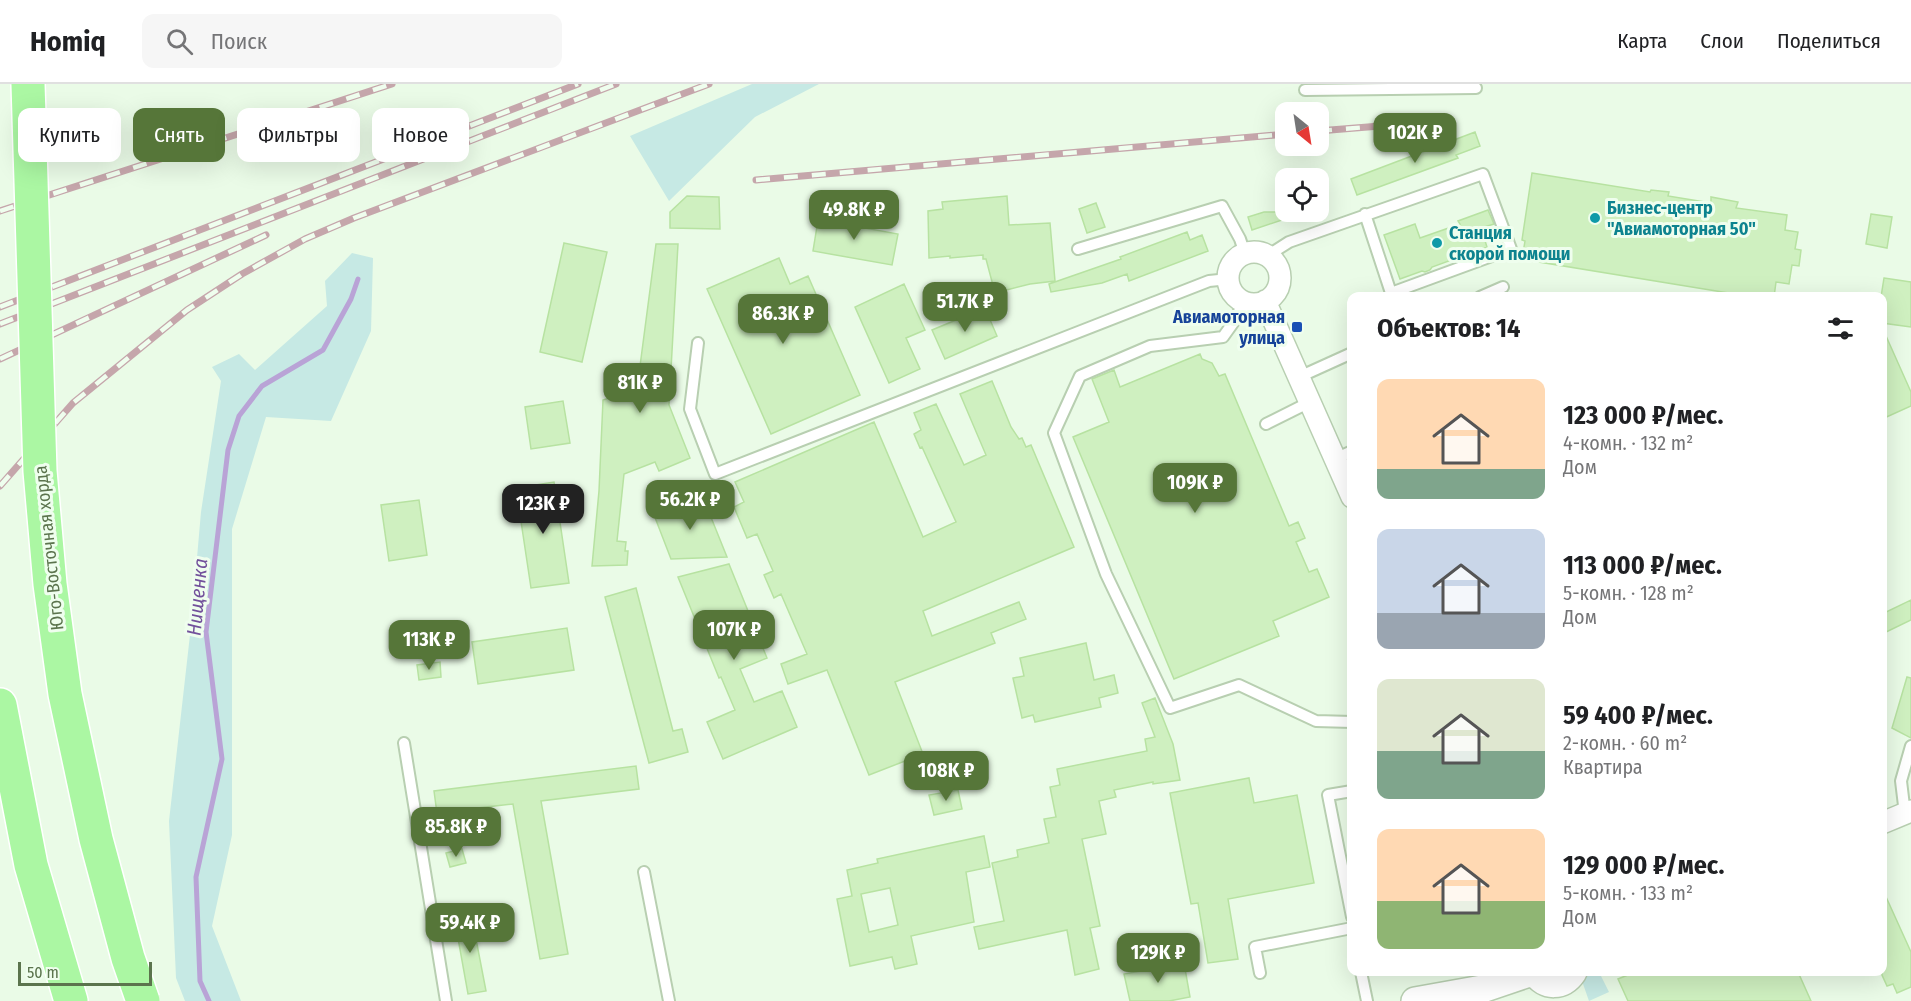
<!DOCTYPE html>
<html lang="ru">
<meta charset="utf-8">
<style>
body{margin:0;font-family:"Fira Sans Condensed",sans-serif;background:#f6f6f6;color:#202124;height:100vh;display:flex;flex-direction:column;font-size:22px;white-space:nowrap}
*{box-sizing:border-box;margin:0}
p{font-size:20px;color:#757577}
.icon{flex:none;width:33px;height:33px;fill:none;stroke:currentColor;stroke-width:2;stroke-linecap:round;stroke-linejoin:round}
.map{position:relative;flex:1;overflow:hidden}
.side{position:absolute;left:1347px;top:208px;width:540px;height:684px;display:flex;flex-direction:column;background:#fff;border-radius:12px;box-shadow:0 6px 24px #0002}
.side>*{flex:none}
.banner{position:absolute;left:18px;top:24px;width:570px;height:54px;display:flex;gap:12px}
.needle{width:39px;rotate:150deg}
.controls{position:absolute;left:1275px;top:18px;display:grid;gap:12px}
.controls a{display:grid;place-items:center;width:54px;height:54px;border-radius:12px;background:#fff;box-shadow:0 6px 24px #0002;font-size:30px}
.scale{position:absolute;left:18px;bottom:15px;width:134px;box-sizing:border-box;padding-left:6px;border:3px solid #5b744d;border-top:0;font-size:16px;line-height:21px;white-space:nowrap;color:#5b744d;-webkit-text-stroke:4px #effeee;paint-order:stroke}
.price{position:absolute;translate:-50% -51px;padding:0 14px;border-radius:12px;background:#567639;color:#fff;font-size:20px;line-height:39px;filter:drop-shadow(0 2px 3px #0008)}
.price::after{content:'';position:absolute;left:50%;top:36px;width:18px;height:14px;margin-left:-9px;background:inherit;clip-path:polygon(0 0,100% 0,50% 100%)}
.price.selected{background:#222;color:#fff}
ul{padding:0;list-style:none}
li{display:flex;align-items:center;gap:18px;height:150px;padding:0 30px}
li span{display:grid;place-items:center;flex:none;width:168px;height:120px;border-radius:12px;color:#555}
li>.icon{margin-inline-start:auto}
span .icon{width:72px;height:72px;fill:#fffc;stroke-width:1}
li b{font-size:26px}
h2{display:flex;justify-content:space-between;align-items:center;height:72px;padding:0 30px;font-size:26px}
.chip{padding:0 21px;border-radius:12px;background:#fff;box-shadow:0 6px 24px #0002;font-size:21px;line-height:54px}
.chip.selected{background:#567639;color:#fff}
header{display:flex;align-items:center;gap:36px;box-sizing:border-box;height:84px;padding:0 30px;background:#fff;border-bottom:2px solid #e0e0e0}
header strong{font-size:28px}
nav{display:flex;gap:33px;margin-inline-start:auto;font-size:21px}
.search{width:420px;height:54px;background:#f6f6f6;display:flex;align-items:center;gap:15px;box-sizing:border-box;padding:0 21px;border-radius:12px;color:#757577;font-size:22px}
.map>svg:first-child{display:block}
.green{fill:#c6e9e4}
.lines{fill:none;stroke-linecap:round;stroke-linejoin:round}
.stream{stroke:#b9a3d6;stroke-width:5}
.building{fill:#cff0c0;stroke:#b7e2a1;stroke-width:1.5;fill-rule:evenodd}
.service-casing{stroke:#b8cfb1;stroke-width:14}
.minor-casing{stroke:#b8cfb1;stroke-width:24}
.tertiary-casing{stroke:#b8cfb1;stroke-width:30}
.primary-casing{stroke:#fff;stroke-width:36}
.service{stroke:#fff;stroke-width:10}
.minor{stroke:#fff;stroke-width:21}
.tertiary{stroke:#fff;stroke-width:27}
.primary{stroke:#abf7a3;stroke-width:33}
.rail-casing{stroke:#c5a6ab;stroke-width:7}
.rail{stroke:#effeee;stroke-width:4.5;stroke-dasharray:14;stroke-linecap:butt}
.primary-bridge-casing{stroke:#fff;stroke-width:36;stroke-linecap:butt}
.primary-bridge{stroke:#abf7a3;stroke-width:33}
.culture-dot{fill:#0f9aa8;stroke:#effeee;stroke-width:2}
.transit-dot{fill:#1a4fb4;stroke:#effeee;stroke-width:2}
.labels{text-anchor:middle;stroke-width:6;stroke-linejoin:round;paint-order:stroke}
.culture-label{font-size:18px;font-weight:bold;fill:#0d838f;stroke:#effeee;text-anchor:start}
.transit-label{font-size:18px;font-weight:bold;fill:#164399;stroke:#effeee;text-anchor:end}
.street-label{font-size:18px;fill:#5b744d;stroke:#effeee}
.water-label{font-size:20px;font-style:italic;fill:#72519b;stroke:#effeee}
</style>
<header>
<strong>Homiq</strong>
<div class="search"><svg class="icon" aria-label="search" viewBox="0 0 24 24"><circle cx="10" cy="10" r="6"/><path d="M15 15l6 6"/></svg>Поиск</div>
<nav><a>Карта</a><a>Слои</a><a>Поделиться</a></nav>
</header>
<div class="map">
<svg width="1911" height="917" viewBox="0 0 1911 917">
<rect width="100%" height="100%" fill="#eafbe7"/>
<path class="green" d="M752,0H819L755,33L669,117L630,52Z
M352,169L373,174L371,247L331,337L266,333L232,445V751L212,842L241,917H185L176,894L169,737L191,542L201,428L221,297L212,283L239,270L255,286L327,222L325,197Z
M1585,888H1599L1609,908L1589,917L1582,897Z"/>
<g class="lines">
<path class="stream" d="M209,917L200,897L196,793L222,675L206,548L228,366L239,332L262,302L323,266L351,215L358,195"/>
</g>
<path class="building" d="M1475,48L1480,62L1456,71L1458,74L1357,111L1351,95Z
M1532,89L1650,108L1651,106L1669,108L1668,112L1711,119V113L1738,118L1736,124L1787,131L1785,146L1798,148L1795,165L1801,166L1799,182L1792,181L1789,200L1776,198L1774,213H1753L1533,177V172L1523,169L1525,157L1522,156Z
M687,112L719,113L720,145L670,144V128Z
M1007,112L1009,141L1050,139L1055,197L1030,200L995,209L986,175H983V171L950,174V172L929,174L928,127L943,125L942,118Z
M1096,119L1105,143L1087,149L1079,125Z
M1488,126L1494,140L1481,144L1487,163L1432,183L1430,186L1425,188L1422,187L1400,195L1384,151L1415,140L1420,154L1460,140L1458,137Z
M1264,128H1300V130L1252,146L1248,133Z
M819,130L838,133L837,139L898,150L892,181L813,167Z
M1871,130L1892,133L1887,164L1866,160Z
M1187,148L1190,156L1202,151L1208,167L1129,197L1127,190L1102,199L1051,208L1049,200L1121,175L1120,173Z
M564,159L607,168L582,278L540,268Z
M656,160H678L669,321L690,374L659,387L655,378L624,390L617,457L626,458L625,467H628L627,481L592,482L599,407L603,316L637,305Z
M779,174L790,200L808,192L860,311L771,350L707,205Z
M1884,194L1911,198V243L1882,239V213H1881Z
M904,200L925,246L906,254L920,285L889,299L855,223Z
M985,224L997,252L945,275L932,246Z
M1882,243L1911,308V322L1882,335Z
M1200,270L1202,275L1212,279L1219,292L1225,290L1289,442L1298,438L1305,454L1296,458L1309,488L1317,485L1329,513L1273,537L1279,552L1174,595L1073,353L1109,338L1092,295L1114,286L1120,303Z
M992,297L1011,343L1019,355L1022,354L1026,363L1031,361L1074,463L923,527L932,552L1019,518L1026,535L991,549L995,559L895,598L923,670L869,691L827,586L788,600L781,580L807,570L781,510L774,514L764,491L773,487L757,450L747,454L734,423L744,418L735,398L874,338L923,453L956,438L922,363L920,364L914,350L921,346L914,329L936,320L964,381L986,371L960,310Z
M563,317L570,359L531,365L525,323Z
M554,398L569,499L531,504L516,404Z
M702,411L727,473L671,475L654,431Z
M419,416L427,471L389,477L381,421Z
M729,480L767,574L740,585L754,618L782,607L797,643L723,675L707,638L735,626L721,593L719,594L678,493Z
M636,504L673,647L682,645L688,668L649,679L605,513Z
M1911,516V536L1882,550V530Z
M567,544L574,586L478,600L472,558Z
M1086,559L1094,596L1114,591L1118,609L1099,614L1101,623L1035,638L1033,631L1022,634L1013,594L1024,592L1020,574Z
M440,578L441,593L419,596L417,581Z
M1907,593L1911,594V654L1892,644Z
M1155,614L1173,660L1180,696L1153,700V698L1114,706L1116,713L1099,717L1106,750L1082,755L1100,842L1090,844L1099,885L1075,891L1067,846L979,865L974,843L1004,837L992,779L1018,773L1017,766L1049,759L1044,735L1056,733L1050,703L1060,701L1057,685L1147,667L1145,655L1155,653L1142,619Z
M636,682L639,705L541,717L568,870L540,875L513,720L469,725L470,733L438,737L434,707Z
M1249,694L1254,719L1297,711L1314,799L1228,815L1238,875L1208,879L1198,819L1191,820L1170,709Z
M958,706L962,725L934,731L929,711Z
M984,752L990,783L966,788L974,838L911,852L917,880L895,885L892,873L850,882L837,815L852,812L847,786L878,779L877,775ZM890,804L898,841L869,848L861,810Z
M462,765L466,779L450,783L446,769Z
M1882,804L1911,868V903L1897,909L1893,900L1887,902L1882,891Z
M471,829L486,907L468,910L454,832Z
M1184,879L1190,913L1169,917H1130L1124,890Z
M1635,888H1798L1811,917H1628L1618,895Z"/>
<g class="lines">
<defs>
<path id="service" d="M1305,6L1476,4
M1078,165L1222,122L1240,155L1245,170
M1267,172L1289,158L1483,90L1511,165L1391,209L1365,130
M1480,213L1503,203
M1244,218L1233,239L1223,253L1150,262L1080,292L1054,349L1106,490L1170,624L1239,601L1316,637L1352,638
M698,259L690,325L715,390L1209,197L1229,195
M1299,293L1352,269
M1266,340L1310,318
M1335,375L1352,367
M404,659L446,917
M1352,707L1328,711L1352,833
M1905,730L1901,697L1911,662
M644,788L669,917
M1361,888L1367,917
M1260,889L1255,863L1352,844"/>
<path id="minor" d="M1228 194a26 26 0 1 1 52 0a26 26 0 1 1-52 0Z
M1265,217L1352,413
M1882,739L1911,727"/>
<path id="tertiary" d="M1535,888C1545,904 1563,903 1573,888
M1415,917L1482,905L1532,888"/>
<path id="primary" d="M0,621L31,781L71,917"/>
</defs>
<use href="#service" class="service-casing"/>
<use href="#minor" class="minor-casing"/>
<use href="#tertiary" class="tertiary-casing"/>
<use href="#primary" class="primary-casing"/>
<use href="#service" class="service"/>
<use href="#minor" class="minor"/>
<use href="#tertiary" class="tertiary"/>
<use href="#primary" class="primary"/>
<defs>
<path id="rail" d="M1318,47L1380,42
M756,96L1286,50
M0,127L392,0
M0,223L578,0
M0,240L616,0
M0,275L266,151
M0,402L73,319L187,226L242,190L305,155L354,134L709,0"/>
</defs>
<use href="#rail" class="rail-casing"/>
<use href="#rail" class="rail"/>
<defs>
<path id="primary-bridge" d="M28,0L40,387L50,500L65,610L96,755L128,874L143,917"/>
</defs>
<use href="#primary-bridge" class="primary-bridge-casing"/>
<use href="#primary-bridge" class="primary-bridge"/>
</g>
<g class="culture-dot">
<circle cx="1595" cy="134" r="6"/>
<circle cx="1437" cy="159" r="6"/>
</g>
<rect class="transit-dot" x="1291" y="237" width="12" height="12" rx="3"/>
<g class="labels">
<g class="culture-label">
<text x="1607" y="130">Бизнес-центр<tspan x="1607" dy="21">"Авиамоторная 50"</tspan></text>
<text x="1449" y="155">Станция<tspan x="1449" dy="21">скорой помощи</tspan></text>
</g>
<g class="transit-label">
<text x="1285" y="239">Авиамоторная<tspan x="1285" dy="21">улица</tspan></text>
</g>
<g class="street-label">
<text transform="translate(49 464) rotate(-96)" y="6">Юго-Восточная хорда</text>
</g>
<g class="water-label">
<text transform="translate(197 513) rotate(-85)" y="7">Нищенка</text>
</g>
</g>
</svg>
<div class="controls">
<a><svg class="needle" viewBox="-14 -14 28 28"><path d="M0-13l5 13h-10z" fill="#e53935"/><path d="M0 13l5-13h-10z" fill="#757577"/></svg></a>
<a><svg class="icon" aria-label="locate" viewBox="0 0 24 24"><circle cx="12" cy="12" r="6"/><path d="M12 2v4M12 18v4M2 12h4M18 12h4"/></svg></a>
</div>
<div class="scale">50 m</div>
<b class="price" style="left:1415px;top:80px">102K ₽</b>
<b class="price" style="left:854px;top:157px">49.8K ₽</b>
<b class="price" style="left:965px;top:249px">51.7K ₽</b>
<b class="price" style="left:783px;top:261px">86.3K ₽</b>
<b class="price" style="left:640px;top:330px">81K ₽</b>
<b class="price" style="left:1195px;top:430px">109K ₽</b>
<b class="price" style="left:690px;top:447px">56.2K ₽</b>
<b class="price selected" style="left:543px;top:451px">123K ₽</b>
<b class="price" style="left:734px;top:577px">107K ₽</b>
<b class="price" style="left:429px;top:587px">113K ₽</b>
<b class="price" style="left:946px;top:718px">108K ₽</b>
<b class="price" style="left:456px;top:774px">85.8K ₽</b>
<b class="price" style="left:470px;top:870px">59.4K ₽</b>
<b class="price" style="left:1158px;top:900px">129K ₽</b>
<div class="banner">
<a class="chip">Купить</a>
<a class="chip selected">Снять</a>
<a class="chip">Фильтры</a>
<a class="chip">Новое</a>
</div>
<section class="side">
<h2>Объектов: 14<svg class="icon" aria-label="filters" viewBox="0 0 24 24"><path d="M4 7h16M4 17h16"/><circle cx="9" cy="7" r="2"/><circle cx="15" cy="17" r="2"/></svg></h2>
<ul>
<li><span style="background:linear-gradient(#ffd9b3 75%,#7fa58c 0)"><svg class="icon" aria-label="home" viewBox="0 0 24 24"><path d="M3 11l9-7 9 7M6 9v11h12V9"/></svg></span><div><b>123 000 ₽/мес.</b><p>4-комн. · 132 m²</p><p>Дом</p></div></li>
<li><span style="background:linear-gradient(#c9d6e8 70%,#9aa5b1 0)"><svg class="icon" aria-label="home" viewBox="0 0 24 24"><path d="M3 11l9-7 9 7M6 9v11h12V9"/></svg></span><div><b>113 000 ₽/мес.</b><p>5-комн. · 128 m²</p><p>Дом</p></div></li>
<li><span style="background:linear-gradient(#dfe7d0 60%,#7fa58c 0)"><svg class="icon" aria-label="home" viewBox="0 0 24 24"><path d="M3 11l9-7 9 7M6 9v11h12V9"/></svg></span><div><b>59 400 ₽/мес.</b><p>2-комн. · 60 m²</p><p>Квартира</p></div></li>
<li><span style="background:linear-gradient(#ffd9b3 60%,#8fb573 0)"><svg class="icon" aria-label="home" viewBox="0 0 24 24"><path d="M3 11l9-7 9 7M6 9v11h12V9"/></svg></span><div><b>129 000 ₽/мес.</b><p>5-комн. · 133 m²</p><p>Дом</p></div></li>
</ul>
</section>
</div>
